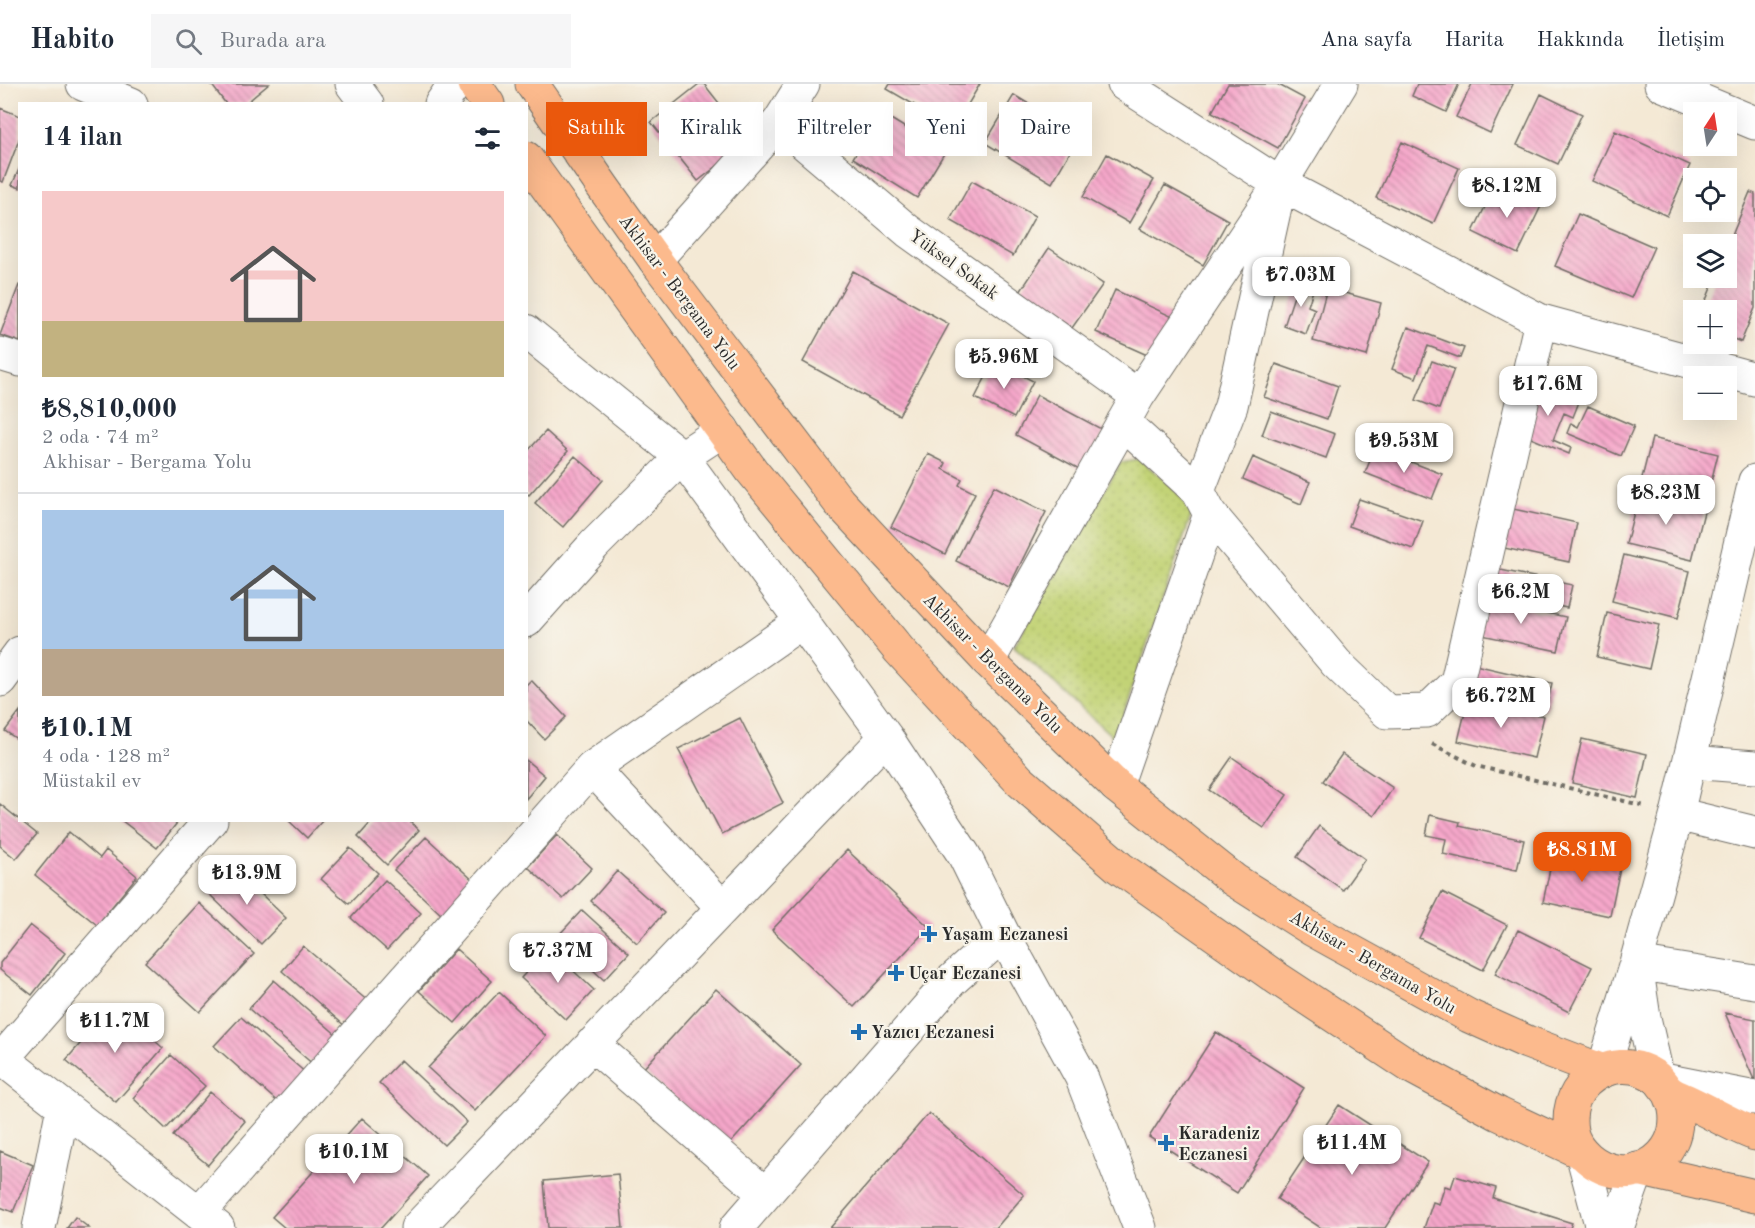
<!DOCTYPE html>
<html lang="tr">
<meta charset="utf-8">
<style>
body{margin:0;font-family:"Old Standard TT",serif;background:#f6f6f7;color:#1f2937;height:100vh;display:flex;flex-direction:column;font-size:22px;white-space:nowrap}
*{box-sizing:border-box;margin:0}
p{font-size:20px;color:#747a83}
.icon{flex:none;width:33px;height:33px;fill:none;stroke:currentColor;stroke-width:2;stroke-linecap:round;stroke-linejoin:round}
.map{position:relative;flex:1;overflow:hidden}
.side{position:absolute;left:18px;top:18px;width:510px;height:720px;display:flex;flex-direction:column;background:#fff;border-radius:0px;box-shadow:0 6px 24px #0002}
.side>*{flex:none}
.hud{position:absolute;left:546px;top:18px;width:570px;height:54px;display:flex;gap:12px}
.needle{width:39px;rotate:12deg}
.tools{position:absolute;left:1683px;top:18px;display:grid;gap:12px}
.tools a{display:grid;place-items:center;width:54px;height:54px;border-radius:0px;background:#fff;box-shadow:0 6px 24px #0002;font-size:30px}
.price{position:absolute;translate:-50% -51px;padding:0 14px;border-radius:12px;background:#fff;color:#222;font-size:20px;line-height:39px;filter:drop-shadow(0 2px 3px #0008)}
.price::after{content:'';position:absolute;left:50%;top:36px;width:18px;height:14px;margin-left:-9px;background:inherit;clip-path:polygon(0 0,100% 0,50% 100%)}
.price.active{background:#ea580c;color:#fff}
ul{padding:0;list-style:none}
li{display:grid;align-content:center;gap:12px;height:318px;padding:0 24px}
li+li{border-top:2px solid #e0e1e3}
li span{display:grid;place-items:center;height:186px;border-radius:0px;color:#555}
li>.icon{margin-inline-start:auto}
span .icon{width:108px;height:108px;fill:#fffc;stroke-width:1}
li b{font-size:26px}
h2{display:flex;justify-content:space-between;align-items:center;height:72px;padding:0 24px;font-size:26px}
.chip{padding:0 21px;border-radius:0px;background:#fff;box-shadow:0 6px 24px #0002;font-size:21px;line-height:54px}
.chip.active{background:#ea580c;color:#fff}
header{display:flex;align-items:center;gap:36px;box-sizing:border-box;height:84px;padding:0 30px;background:#fff;border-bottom:2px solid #e0e1e3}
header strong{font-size:28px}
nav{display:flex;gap:33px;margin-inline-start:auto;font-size:21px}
.search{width:420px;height:54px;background:#f6f6f7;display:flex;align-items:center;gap:15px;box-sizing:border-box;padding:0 21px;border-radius:0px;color:#747a83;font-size:22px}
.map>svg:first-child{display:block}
.grass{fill:url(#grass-dots);stroke:#767f50;stroke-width:1.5}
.building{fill:url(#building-back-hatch)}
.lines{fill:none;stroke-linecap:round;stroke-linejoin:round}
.minor-casing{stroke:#716e66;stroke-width:35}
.major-casing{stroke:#716e66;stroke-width:35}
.path{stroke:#716e66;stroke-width:4;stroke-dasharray:4.5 4.5;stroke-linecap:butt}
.minor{stroke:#fff;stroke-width:33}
.major{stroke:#fcba8d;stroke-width:33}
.poi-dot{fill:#1f6fb2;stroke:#f7f3e8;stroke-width:2}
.labels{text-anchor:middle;stroke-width:4.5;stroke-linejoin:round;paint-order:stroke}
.street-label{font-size:18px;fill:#2b2b2b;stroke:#f7f3e8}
.poi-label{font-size:18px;font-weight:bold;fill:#2b2b2b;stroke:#f7f3e8;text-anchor:start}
</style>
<header>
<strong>Habito</strong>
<div class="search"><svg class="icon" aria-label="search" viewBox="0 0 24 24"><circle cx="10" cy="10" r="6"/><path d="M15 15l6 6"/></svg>Burada ara</div>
<nav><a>Ana sayfa</a><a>Harita</a><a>Hakkında</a><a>İletişim</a></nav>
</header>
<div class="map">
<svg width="1755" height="1144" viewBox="0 0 1755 1144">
<defs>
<pattern id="grass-dots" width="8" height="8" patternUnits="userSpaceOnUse" patternTransform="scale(1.5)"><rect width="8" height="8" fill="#c2d376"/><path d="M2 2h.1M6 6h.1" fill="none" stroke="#a7b566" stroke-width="1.8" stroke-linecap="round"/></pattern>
<pattern id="building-back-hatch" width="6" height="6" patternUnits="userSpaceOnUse" patternTransform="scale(1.5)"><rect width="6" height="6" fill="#f6a7ca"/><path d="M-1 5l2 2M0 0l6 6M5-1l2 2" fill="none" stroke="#c788a4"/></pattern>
</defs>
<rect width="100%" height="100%" fill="#f7f3e8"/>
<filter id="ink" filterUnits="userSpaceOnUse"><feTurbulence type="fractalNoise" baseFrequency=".0167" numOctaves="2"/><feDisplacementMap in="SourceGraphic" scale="12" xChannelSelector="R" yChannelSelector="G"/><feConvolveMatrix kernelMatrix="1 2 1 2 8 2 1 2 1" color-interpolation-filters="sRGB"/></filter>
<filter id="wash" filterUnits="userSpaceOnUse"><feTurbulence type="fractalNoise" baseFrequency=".008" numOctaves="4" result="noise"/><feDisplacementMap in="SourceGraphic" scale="24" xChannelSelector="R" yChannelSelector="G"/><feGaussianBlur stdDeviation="1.35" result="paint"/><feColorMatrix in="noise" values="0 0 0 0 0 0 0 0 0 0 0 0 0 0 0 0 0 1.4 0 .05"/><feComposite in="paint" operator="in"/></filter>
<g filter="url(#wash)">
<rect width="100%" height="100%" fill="#f4e9d5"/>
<path class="grass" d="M1139,375L1174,404L1192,429L1115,655L1014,562L1121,378Z"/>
<g id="blocks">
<path class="building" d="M211,0H269L245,20H226Z
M699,0H704L749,57L698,97L651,38Z
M890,0H980L954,44L887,5Z
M1228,0H1277L1305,15L1278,64L1212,28Z
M1417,0H1459L1446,28L1412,12Z
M1472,0H1513L1490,49L1456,33Z
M1541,10L1582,30L1558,80L1517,61Z
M1014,11L1080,51L1052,99L985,59Z
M0,24L20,32V53L3,98L0,97Z
M881,29L945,68L917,114L853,74Z
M1615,47L1690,81L1667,132L1592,97Z
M1402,58L1459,84L1433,140L1376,114Z
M1107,70L1154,96L1129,139L1083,113Z
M20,83V104L12,101Z
M972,97L1035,132L1013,172L950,136Z
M1496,100L1541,122L1518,170L1473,148Z
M1165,101L1228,136L1203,181L1140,145Z
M1750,108L1755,110V224L1741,258L1726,252V226H1702L1715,194H1726V166Z
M1578,130L1654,163L1631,214L1555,182Z
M1049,164L1103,200L1072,244L1020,208Z
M853,187L949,240L899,331L803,278Z
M1300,194L1315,200L1308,222L1315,225L1306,250L1284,242Z
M19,201H20V258L0,251Z
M1327,204L1381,219L1367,272L1313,257Z
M1115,206L1175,234L1156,275L1096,248Z
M1408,243L1464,264L1460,274L1428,262L1416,294L1392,285Z
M994,277L1033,297L1014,334L975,314Z
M1432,277L1454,285L1439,325L1416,316Z
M1276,280L1338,302L1327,335L1264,313Z
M1540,301L1579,318L1573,333L1564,329L1553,356L1571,364L1569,370L1519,349Z
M1037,311L1105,347L1083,387L1016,351Z
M1588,322L1634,342L1621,372L1567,349L1571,339L1578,343Z
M1271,327L1335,350L1326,374L1262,351Z
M546,347L568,367L529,411L526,409V369Z
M1652,354L1718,370L1707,414L1641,398Z
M1375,364L1442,390L1432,415L1365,389Z
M928,370L946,379L943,385L962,395L959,401L975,409L945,470L891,443Z
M575,372L603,396L563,443L535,419Z
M1253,373L1310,398L1301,420L1243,395Z
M994,402L1046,428L1009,503L956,477Z
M1639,408L1705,424L1692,476L1626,460Z
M1359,415L1423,437L1413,465L1349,442Z
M1504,423L1577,439L1569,478L1495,462Z
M1624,471L1690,487L1678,534L1612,517Z
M1491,484L1572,501L1567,524L1486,507Z
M1484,516L1566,533L1558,567L1477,550Z
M1607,529L1659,541L1649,585L1597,573Z
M1475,581L1552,599L1546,625L1469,607Z
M531,596L566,633L544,655L526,636V601Z
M1468,616L1544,632L1534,674L1458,657Z
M20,627V657L5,647Z
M740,634L783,719L722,750L678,665Z
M1582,655L1647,670L1637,714L1572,699Z
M1342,670L1393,704L1374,732L1323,697Z
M1232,673L1287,711L1264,744L1209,706Z
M526,676L545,692L526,715Z
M0,720L37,750L16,775L0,762Z
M1430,731L1460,738L1459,742L1524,756L1517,786L1443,770L1446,755L1426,751Z
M121,736H174L177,739L157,764Z
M288,736H323L307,754Z
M373,736H409L419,746L387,781L358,753Z
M1319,742L1365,775L1343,806L1297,773Z
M69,748L100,774L106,766L137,792L97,841L35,791Z
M557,751L592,784L563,815L528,783Z
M426,753L476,799L444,833L394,786Z
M350,764L378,789L349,820L321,795Z
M847,766L929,843L854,923L772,846Z
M1554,766L1621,780L1610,832L1543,818Z
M233,783L286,834L261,860L208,809Z
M617,787L664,829L637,859L591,817Z
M385,796L421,829L387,866L351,834Z
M1442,808L1507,841L1483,886L1419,854Z
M199,819L254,870L200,928L145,878Z
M582,826L629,869L604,896L557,853Z
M30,841L65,869L32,911L0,886V879Z
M1518,846L1592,883L1569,928L1495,890Z
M303,862L376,924L354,950L282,887Z
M549,864L594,906L566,936L521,894Z
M456,865L492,897L455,939L419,907Z
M274,896L347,960L322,988L249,925Z
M716,905L801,981L728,1062L642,986Z
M499,908L546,952L475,1027L428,984Z
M114,921L163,964L116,1018L66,976Z
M1725,929L1755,935V998Z
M241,933L314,996L288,1027L214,962Z
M1216,948L1304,1004L1237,1109L1149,1053Z
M171,971L205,1002L166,1045L133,1014Z
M401,976L467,1038L444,1061L379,999Z
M210,1008L245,1037L208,1081L173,1052Z
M1339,1021L1428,1078L1385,1144H1321L1277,1115Z
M929,1029L1024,1111L996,1144H830Z
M362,1034L428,1092L381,1144H285L272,1133Z
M0,1067L33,1081L13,1128L0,1123Z
M618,1090L623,1144H548L544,1097Z
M1455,1092L1496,1104L1493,1114L1572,1139L1570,1144H1424L1433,1118L1439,1120L1445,1102L1451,1104Z
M75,1133L89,1144H67Z"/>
</g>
</g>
<g filter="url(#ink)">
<use href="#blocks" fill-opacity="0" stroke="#716e66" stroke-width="1.5"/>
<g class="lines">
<defs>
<path id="minor" d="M83,0L131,20
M352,0L367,20
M1124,0L1280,100
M1661,0L1755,39
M441,20L455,0
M779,38L908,147L1138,312
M655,176L779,38L803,0
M526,247L682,373L594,461L526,537
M0,270L20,276
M1123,338L1198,407L1210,430L1336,579L1387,628L1427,627L1457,598L1541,237
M723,346L682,373L886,653L964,771L1003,850L951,897L736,1144
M1198,407L1231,322L1280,100L1541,237L1755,295
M988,577L1138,312L1280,100L1341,0
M0,596L20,569
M1690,678L1755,683
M592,684L722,823
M1116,702L1210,430
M1677,730L1755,749
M1003,850L1081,992L1140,1144
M1636,879L1755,898
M1637,887L1644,934L1658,995L1755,1014
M592,960L765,1110
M0,973L218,1144
M2,975L211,736
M1603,987L1636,879L1677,730L1755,397
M1582,1069L1602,1144
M199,1129L592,684L803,537
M39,1144L63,1023
M417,1144L886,653
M1617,1144L1638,1085"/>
<path id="major" d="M474,0L488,20
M532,0L603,103L655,176L839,418L988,577L1116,702L1234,796L1313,846L1469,932L1527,958L1603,987
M526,74L752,387L899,566L1020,697L1120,784L1278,895L1410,982L1499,1030L1582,1069
M1669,1008C1671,1014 1674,1019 1675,1025C1684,1076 1626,1107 1588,1074C1580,1067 1573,1058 1571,1047C1568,1029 1572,1011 1586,998C1606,979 1635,977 1657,994C1662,998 1664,1004 1669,1008C1675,1013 1686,1016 1693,1020C1714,1030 1734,1042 1755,1050
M1638,1085L1755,1112"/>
</defs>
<use href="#minor" class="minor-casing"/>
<use href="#major" class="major-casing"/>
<path class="path" d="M1432,660L1476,682L1645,722"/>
<use href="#minor" class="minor"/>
<use href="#major" class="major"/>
</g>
</g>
<g class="poi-dot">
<path d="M926 841h6v6h6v6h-6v6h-6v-6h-6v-6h6z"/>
<path d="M893 880h6v6h6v6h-6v6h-6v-6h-6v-6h6z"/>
<path d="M856 939h6v6h6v6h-6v6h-6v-6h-6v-6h6z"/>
<path d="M1163 1050h6v6h6v6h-6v6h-6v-6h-6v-6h6z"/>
</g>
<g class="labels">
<g class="street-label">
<text transform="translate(954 180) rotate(36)" y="6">Yüksel Sokak</text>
<text transform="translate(680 208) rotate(53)" y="6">Akhisar - Bergama Yolu</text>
<text transform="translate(993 579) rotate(45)" y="6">Akhisar - Bergama Yolu</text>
<text transform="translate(1373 878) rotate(30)" y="6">Akhisar - Bergama Yolu</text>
</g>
<g class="poi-label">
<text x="941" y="856">Yaşam Eczanesi</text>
<text x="908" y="895">Uçar Eczanesi</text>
<text x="871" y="954">Yazıcı Eczanesi</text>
<text x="1178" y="1055">Karadeniz<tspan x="1178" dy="21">Eczanesi</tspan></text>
</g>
</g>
</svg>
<div class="tools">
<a><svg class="needle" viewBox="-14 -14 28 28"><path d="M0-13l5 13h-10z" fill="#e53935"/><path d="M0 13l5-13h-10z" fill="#747a83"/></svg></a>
<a><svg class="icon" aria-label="locate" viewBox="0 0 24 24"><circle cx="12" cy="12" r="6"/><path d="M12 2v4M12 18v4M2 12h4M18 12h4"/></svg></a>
<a><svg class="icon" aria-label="layers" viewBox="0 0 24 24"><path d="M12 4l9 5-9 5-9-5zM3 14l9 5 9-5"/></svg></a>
<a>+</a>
<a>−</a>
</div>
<b class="price" style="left:1507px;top:135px">₺8.12M</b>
<b class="price" style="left:1301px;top:224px">₺7.03M</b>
<b class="price" style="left:1004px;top:306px">₺5.96M</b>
<b class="price" style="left:1548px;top:333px">₺17.6M</b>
<b class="price" style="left:1404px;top:390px">₺9.53M</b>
<b class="price" style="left:1666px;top:442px">₺8.23M</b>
<b class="price" style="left:1521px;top:541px">₺6.2M</b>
<b class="price" style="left:1501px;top:645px">₺6.72M</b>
<b class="price active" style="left:1582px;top:799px">₺8.81M</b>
<b class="price" style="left:247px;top:822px">₺13.9M</b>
<b class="price" style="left:558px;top:900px">₺7.37M</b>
<b class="price" style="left:115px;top:970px">₺11.7M</b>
<b class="price" style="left:1352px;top:1092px">₺11.4M</b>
<b class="price" style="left:354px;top:1101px">₺10.1M</b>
<div class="hud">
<a class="chip active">Satılık</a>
<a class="chip">Kiralık</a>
<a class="chip">Filtreler</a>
<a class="chip">Yeni</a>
<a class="chip">Daire</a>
</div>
<section class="side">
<h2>14 ilan<svg class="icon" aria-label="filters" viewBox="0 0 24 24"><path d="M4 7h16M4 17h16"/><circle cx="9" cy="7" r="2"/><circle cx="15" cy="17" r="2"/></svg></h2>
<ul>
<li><span style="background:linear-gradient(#f6c9c9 70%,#c2b280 0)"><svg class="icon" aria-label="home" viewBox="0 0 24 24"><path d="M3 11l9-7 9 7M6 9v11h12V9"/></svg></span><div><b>₺8,810,000</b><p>2 oda · 74 m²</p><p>Akhisar - Bergama Yolu</p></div></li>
<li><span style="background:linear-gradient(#a9c7e8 75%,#b9a48a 0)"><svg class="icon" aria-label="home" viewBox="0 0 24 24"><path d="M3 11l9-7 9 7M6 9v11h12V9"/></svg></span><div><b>₺10.1M</b><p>4 oda · 128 m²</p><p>Müstakil ev</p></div></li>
</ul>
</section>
</div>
